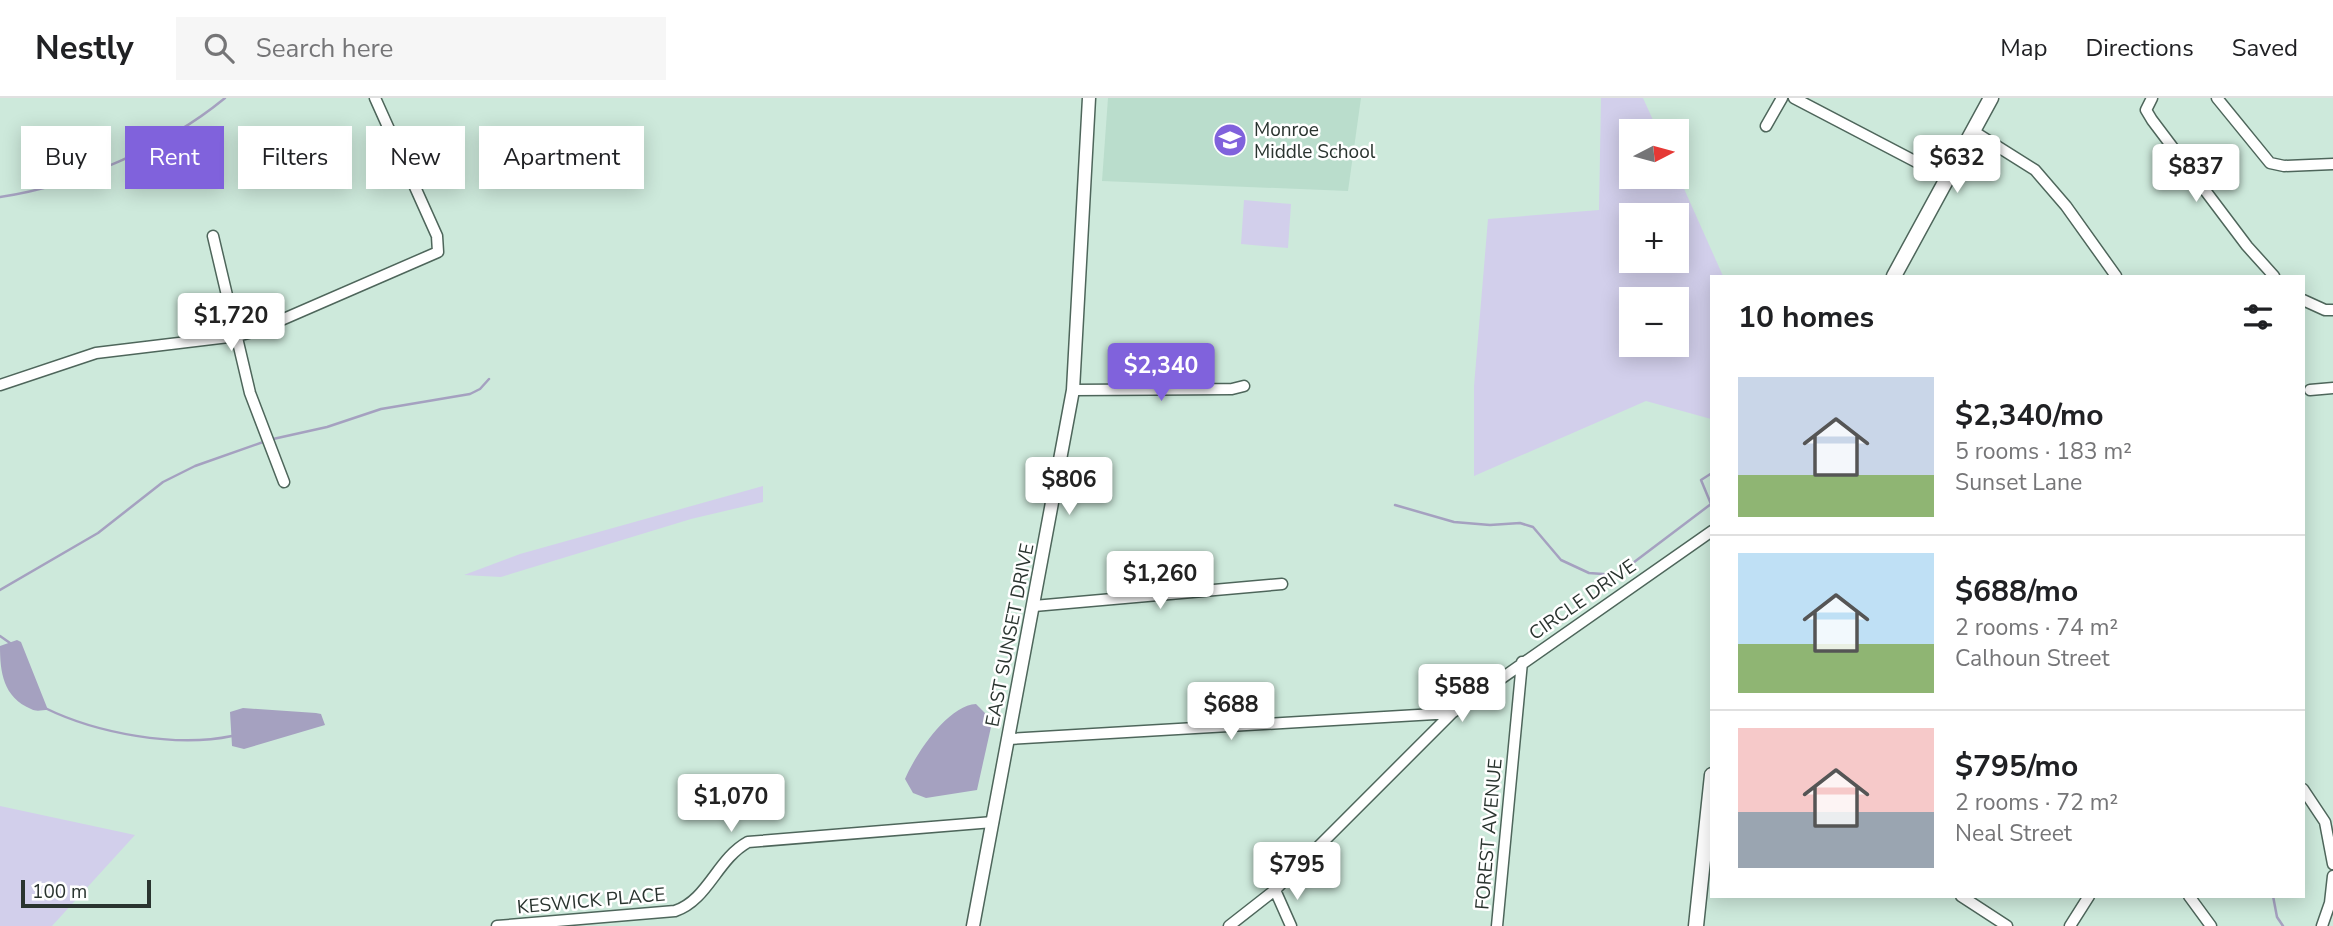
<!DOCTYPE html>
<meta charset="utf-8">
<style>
body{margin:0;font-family:"Nunito Sans",sans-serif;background:#f6f6f6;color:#202124;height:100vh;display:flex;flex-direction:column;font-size:26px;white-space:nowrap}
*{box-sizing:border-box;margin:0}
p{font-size:23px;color:#757577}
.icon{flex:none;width:38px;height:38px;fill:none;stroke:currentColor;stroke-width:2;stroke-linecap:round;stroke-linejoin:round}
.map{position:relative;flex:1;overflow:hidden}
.side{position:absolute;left:1710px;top:177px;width:595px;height:623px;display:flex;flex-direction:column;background:#fff;border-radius:0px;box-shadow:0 4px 18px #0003}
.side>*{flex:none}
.banner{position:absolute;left:21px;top:28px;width:665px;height:63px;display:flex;gap:14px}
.needle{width:46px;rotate:84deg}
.controls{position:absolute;left:1619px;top:21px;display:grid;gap:14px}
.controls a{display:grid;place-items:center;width:70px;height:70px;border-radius:0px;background:#fff;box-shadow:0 4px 18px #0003;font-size:35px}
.scale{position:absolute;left:21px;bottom:18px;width:130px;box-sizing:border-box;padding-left:7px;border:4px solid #2a342f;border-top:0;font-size:19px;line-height:24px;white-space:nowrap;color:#2a342f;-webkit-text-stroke:5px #fff;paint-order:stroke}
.price{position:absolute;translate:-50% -60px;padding:0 16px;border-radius:7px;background:#fff;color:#222;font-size:23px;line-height:46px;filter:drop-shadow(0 2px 4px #0008)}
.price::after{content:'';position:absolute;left:50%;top:42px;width:21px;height:16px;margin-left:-10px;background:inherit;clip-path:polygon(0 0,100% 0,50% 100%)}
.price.current{background:#8062dc;color:#fff}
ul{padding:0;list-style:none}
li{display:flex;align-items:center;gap:21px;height:175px;padding:0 28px}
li+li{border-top:2px solid #e0e0e0}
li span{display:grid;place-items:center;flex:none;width:196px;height:140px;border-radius:0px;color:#555}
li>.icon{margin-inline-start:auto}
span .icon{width:84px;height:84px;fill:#fffc;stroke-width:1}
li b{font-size:30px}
h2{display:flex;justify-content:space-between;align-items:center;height:84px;padding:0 28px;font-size:30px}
.pill{padding:0 24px;border-radius:0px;background:#fff;box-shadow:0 4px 18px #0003;font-size:24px;line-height:63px}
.pill.current{background:#8062dc;color:#fff}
header{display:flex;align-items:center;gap:42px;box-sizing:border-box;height:98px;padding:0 35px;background:#fff;border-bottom:2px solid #e0e0e0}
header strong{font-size:33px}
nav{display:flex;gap:38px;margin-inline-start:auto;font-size:24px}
.search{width:490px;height:63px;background:#f6f6f6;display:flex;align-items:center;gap:18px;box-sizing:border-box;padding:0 24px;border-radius:0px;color:#757577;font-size:26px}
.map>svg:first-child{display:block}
.built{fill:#baddcc}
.green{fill:#d2cfeb;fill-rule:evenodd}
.water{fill:#a5a1c0}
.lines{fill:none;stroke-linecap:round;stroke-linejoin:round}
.stream{stroke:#a5a1c0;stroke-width:2.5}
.minor-casing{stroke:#4e665b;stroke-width:13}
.tertiary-casing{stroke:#4e665b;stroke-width:15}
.secondary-casing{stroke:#4e665b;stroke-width:17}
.minor{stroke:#fff;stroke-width:10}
.tertiary{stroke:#fff;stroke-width:12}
.secondary{stroke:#fff;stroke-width:14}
.labels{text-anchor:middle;stroke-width:5;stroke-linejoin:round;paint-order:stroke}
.poi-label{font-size:19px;fill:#2a342f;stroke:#fff;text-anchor:start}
.street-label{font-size:19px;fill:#2a342f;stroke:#fff}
</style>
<header>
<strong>Nestly</strong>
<div class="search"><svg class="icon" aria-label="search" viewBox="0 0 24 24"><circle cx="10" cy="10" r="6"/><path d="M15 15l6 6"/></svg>Search here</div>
<nav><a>Map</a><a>Directions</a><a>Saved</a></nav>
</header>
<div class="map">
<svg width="2333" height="828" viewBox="0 0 2333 828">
<rect width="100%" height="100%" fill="#cde9db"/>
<path class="built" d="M1108,0H1361L1348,93L1102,83Z"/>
<path class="green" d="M1601,0H1643L1658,33H1631V79H1676L1677,75L1723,178H1712L1711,321L1646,303L1474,378V288L1488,121L1599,112ZM1676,117V163H1631V117ZM1631,201H1676V247H1631Z
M1244,102L1291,106L1288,150L1241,146Z
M763,388V404L691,421L501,479L464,477L520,456Z
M0,708L135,737L52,828H0Z"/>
<path class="water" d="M17,542L21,544L48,612C42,612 36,614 31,611C3,599 0,574 0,548Z
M976,606L988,618L991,629L977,692L926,700L913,695L905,681C915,657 948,607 976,606Z
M243,610L316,615L321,616L325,627L244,651L232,648L230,614Z"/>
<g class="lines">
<path class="stream" d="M0,99C76,88 167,48 225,0
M273,341L327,329L381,311L470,296L480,291L489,281
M1395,407L1454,424L1490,427L1520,425L1533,429L1561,462L1589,475L1617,477L1711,406L1701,382L1712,375
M0,492L98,435L163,384L195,368L266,343
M0,538L10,545
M45,610C96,635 175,650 232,638
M2273,798L2277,819L2283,828"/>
<defs>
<path id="minor" d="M1794,0L1947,80
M2152,0L2146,12L2152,22L2247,148L2274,178
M2217,0L2270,65L2284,68L2333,66
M1766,28L1782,0
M1973,33L2035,72L2066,108L2116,178
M213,138L250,295L284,384
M2303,202L2325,212H2333
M0,287L96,255L237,238L256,233L438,154L437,138L375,0
M1073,292L1232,291L1244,288
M2310,292L2333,290
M1034,508L1282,486
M1009,641L1452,615
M2303,691L2325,724L2333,766
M1275,792L1291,828
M1961,798L2007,828
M2189,798L2211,828
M497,828L675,813C708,802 717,761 748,744L993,724
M1229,828L1275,792L1452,615L1712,433
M1497,828L1522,564
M2070,828L2089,798
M2322,828L2330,805L2333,778"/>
<path id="tertiary" d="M973,828L1073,292L1089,0"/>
<path id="secondary" d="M1894,178L1991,0
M1696,828L1712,677"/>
</defs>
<use href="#minor" class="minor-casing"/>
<use href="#tertiary" class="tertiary-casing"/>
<use href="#secondary" class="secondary-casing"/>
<use href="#minor" class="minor"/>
<use href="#tertiary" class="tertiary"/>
<use href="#secondary" class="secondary"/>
</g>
<defs>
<symbol id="school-disc" viewBox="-11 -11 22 22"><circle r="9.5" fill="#8062dc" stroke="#fff"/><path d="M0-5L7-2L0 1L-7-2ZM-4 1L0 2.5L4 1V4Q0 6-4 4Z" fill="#fff"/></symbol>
</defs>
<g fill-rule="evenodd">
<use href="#school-disc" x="1211" y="23" width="38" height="38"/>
</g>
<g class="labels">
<g class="poi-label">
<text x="1254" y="38">Monroe<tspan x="1254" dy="22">Middle School</tspan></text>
</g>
<g class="street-label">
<text transform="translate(1582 501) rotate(-35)" y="7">CIRCLE DRIVE</text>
<text transform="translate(1009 537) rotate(-79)" y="7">EAST SUNSET DRIVE</text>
<text transform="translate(1488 736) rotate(-85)" y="7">FOREST AVENUE</text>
<text transform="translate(591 802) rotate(-5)" y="7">KESWICK PLACE</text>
</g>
</g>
</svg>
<div class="controls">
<a><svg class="needle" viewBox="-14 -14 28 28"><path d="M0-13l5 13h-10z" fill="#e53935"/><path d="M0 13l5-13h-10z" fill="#757577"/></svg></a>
<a>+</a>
<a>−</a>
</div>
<div class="scale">100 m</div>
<b class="price" style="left:1957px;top:97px">$632</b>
<b class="price" style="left:2196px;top:106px">$837</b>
<b class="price" style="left:231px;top:255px">$1,720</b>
<b class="price current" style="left:1161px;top:305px">$2,340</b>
<b class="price" style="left:1069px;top:419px">$806</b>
<b class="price" style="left:1160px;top:513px">$1,260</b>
<b class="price" style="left:1462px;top:626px">$588</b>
<b class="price" style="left:1231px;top:644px">$688</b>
<b class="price" style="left:731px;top:736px">$1,070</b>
<b class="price" style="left:1297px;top:804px">$795</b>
<div class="banner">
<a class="pill">Buy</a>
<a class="pill current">Rent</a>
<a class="pill">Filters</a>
<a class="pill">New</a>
<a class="pill">Apartment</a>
</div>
<section class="side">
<h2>10 homes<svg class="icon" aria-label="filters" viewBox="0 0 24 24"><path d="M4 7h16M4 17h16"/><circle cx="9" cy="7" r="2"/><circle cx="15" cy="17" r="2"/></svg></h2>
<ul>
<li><span style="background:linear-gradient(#c9d6e8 70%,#8fb573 0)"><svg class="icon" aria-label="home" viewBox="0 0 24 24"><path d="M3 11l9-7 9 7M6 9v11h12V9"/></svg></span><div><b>$2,340/mo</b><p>5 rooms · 183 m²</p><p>Sunset Lane</p></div></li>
<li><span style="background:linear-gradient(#bfe0f5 65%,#8fb573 0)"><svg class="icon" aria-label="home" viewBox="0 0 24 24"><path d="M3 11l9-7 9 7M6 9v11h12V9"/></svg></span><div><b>$688/mo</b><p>2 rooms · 74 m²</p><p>Calhoun Street</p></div></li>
<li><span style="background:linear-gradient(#f6c9c9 60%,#9aa5b1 0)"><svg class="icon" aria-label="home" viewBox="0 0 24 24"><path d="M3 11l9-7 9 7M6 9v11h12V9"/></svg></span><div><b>$795/mo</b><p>2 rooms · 72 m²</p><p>Neal Street</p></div></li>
</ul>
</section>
</div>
